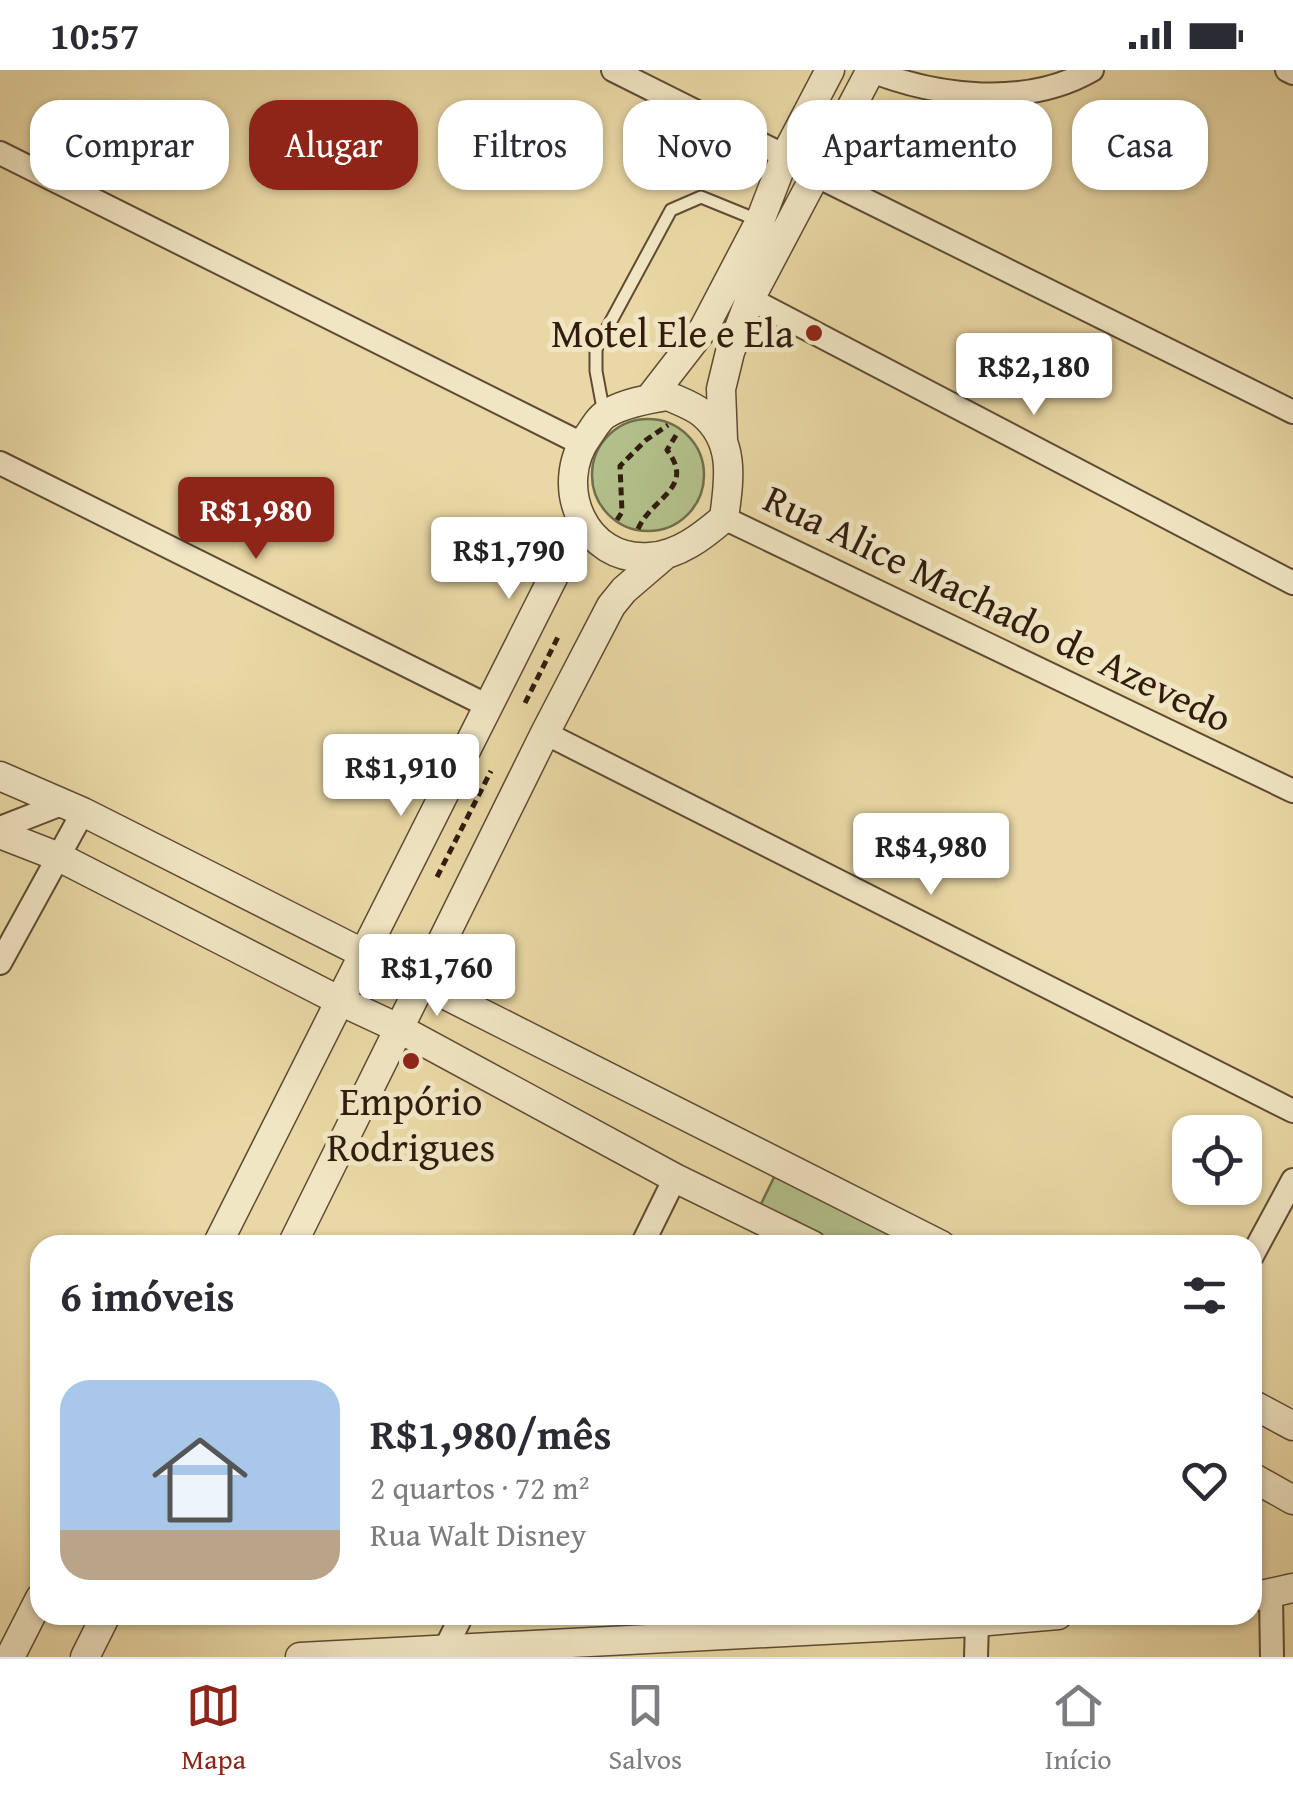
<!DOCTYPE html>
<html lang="pt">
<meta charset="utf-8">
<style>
body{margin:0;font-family:"Gentium Book Plus",serif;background:#f7f7f7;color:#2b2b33;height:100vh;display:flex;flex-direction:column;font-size:38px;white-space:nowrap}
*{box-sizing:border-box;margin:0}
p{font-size:32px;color:#7c7c81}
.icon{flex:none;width:55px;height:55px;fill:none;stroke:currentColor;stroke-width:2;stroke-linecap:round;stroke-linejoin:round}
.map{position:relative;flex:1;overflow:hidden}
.panel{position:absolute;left:30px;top:1165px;width:1232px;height:390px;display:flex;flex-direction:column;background:#fff;border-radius:30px;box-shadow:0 2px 8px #0004}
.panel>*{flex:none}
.banner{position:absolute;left:30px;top:30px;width:1235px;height:90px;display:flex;gap:20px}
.tools{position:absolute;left:1172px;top:1045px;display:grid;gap:20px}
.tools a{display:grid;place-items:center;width:90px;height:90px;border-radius:20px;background:#fff;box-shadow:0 2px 8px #0004;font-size:50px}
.price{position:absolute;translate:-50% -85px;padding:0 22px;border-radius:10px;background:#fff;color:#222;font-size:32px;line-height:65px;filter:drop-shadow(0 2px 5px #0008)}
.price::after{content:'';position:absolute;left:50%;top:60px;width:30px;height:22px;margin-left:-15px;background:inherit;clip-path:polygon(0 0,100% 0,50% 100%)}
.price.on{background:#8f2418;color:#fff}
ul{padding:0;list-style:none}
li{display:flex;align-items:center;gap:30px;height:250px;padding:0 30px}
li span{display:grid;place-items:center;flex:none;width:280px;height:200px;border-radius:30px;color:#555}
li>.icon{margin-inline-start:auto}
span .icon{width:120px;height:120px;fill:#fffc;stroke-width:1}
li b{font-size:42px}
h2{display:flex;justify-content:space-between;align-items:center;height:120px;padding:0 30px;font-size:42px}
.chip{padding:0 35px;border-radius:30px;background:#fff;box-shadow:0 2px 8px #0004;font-size:35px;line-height:90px}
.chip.on{background:#8f2418;color:#fff}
.status{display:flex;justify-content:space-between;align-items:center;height:70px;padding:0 50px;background:#fff;direction:ltr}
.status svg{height:28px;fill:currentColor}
.tabs{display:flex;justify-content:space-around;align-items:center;height:140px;border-top:2px solid #e1e1e2;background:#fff;font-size:28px;color:#7c7c81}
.tabs a{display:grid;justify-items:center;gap:5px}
.tabs .on{color:#8f2418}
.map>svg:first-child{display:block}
.park{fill:#b2bf8a;stroke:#726e4c;stroke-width:2.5}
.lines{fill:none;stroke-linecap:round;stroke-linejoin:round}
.service-casing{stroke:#5f4b34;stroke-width:15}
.minor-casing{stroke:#5f4b34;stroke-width:26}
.tertiary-casing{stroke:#5f4b34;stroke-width:31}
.path{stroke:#311c0e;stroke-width:5;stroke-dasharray:8 5;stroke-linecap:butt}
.service{stroke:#f1e6c4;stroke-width:11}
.minor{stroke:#f1e6c4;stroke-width:22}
.tertiary{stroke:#f1e6c4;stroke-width:28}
.poi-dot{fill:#8f2418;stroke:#f1e6c4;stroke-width:4}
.labels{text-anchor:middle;stroke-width:10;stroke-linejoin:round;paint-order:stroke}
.poi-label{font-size:40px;fill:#311c0e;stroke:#f1e6c4;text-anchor:end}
.street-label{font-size:40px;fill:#311c0e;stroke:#f1e6c4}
</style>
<div class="status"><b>10:57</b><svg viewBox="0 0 49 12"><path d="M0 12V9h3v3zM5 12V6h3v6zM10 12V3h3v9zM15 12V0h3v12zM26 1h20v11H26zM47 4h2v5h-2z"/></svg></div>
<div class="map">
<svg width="1293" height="1587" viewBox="0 0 1293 1587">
<rect width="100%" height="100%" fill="#e9d8a5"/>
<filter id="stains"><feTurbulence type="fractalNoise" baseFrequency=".002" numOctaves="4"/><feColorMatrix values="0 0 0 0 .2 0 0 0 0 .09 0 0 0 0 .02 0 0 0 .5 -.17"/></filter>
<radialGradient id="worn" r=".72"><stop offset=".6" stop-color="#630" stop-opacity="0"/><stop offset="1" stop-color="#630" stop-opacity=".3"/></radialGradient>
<path class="park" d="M592 405a56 56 0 1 1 112 0a56 56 0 1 1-112 0Z
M783,1089L950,1175H833L796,1151L758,1140Z"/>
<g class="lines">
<defs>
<path id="service" d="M604,344L596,301V279L671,140L701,127L760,151"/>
<path id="minor" d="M613,0L785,86L817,106L1293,342
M869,0C937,27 1026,38 1092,0
M1287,0L1293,3
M0,83L582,374
M750,229L1293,513
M0,393L490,637
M724,448L1293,721
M545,663L1293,1041
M0,758L64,733
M0,893L83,742
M642,1175L675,1108
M1252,1186L1293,1110
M1271,1526L1272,1587
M441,1587L462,1545
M976,1587L977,1552"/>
<path id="tertiary" d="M668,326C679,331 694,336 703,344C736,372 729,411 724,448C703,466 679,485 650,487C584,493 552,415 588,366C594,358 599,347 608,343C625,333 648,329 668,326Z
M649,329L704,258L760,151L785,86L830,0
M723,370L721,319L730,282L750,229L871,0
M0,706L83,742L941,1175
M0,764L59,787L340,931L400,959L675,1108L812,1175
M217,1175L581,452
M292,1175L545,663L611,536L624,520L666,484
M1252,1334L1293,1356
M1252,1407L1293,1430
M1252,1527L1293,1518
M10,1587L40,1528
M85,1587L106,1545
M300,1587L977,1552L1058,1545"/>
</defs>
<use href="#service" class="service-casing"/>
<use href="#minor" class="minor-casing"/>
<use href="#tertiary" class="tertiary-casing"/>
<path class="path" d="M617,450L622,442L620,396L646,370L668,355
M638,459C652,427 696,418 667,380L678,362
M525,633L558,567
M437,807L491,701"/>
<use href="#service" class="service"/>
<use href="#minor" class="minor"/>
<use href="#tertiary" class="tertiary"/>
</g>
<g class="poi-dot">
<circle cx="814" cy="263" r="10"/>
<circle cx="411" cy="991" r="10"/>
</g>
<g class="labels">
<g class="poi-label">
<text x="794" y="277">Motel Ele e Ela</text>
<text x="411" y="1045" text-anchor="middle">Empório<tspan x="411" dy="46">Rodrigues</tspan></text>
</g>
<g class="street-label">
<text transform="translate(998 538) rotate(26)" y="14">Rua Alice Machado de Azevedo</text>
</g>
</g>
<rect width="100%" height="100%" filter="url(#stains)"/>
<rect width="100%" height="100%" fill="url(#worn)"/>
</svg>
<div class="tools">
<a><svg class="icon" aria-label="locate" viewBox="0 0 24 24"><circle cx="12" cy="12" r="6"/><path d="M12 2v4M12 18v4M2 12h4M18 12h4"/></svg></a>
</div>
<b class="price" style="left:1034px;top:348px">R$2,180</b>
<b class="price on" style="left:256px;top:492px">R$1,980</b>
<b class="price" style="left:509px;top:532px">R$1,790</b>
<b class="price" style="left:401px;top:749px">R$1,910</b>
<b class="price" style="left:931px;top:828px">R$4,980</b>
<b class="price" style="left:437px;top:949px">R$1,760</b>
<div class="banner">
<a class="chip">Comprar</a>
<a class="chip on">Alugar</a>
<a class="chip">Filtros</a>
<a class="chip">Novo</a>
<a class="chip">Apartamento</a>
<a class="chip">Casa</a>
</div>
<section class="panel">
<h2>6 imóveis<svg class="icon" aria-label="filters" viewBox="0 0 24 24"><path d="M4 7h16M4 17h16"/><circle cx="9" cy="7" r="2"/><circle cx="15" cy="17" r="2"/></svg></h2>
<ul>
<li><span style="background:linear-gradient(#a9c7e8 75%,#b9a48a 0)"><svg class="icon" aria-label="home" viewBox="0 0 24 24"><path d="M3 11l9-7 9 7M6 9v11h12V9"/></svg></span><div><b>R$1,980/mês</b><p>2 quartos · 72 m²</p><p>Rua Walt Disney</p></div><svg class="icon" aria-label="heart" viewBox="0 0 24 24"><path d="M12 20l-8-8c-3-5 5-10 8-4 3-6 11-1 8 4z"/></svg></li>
</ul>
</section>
</div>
<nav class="tabs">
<a class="on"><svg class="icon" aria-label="map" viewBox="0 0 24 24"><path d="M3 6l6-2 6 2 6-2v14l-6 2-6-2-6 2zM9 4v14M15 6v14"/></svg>Mapa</a>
<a><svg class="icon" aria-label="saved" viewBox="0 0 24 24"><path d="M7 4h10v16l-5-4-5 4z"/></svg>Salvos</a>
<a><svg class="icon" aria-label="home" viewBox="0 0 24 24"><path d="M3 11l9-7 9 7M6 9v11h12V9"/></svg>Início</a>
</nav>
